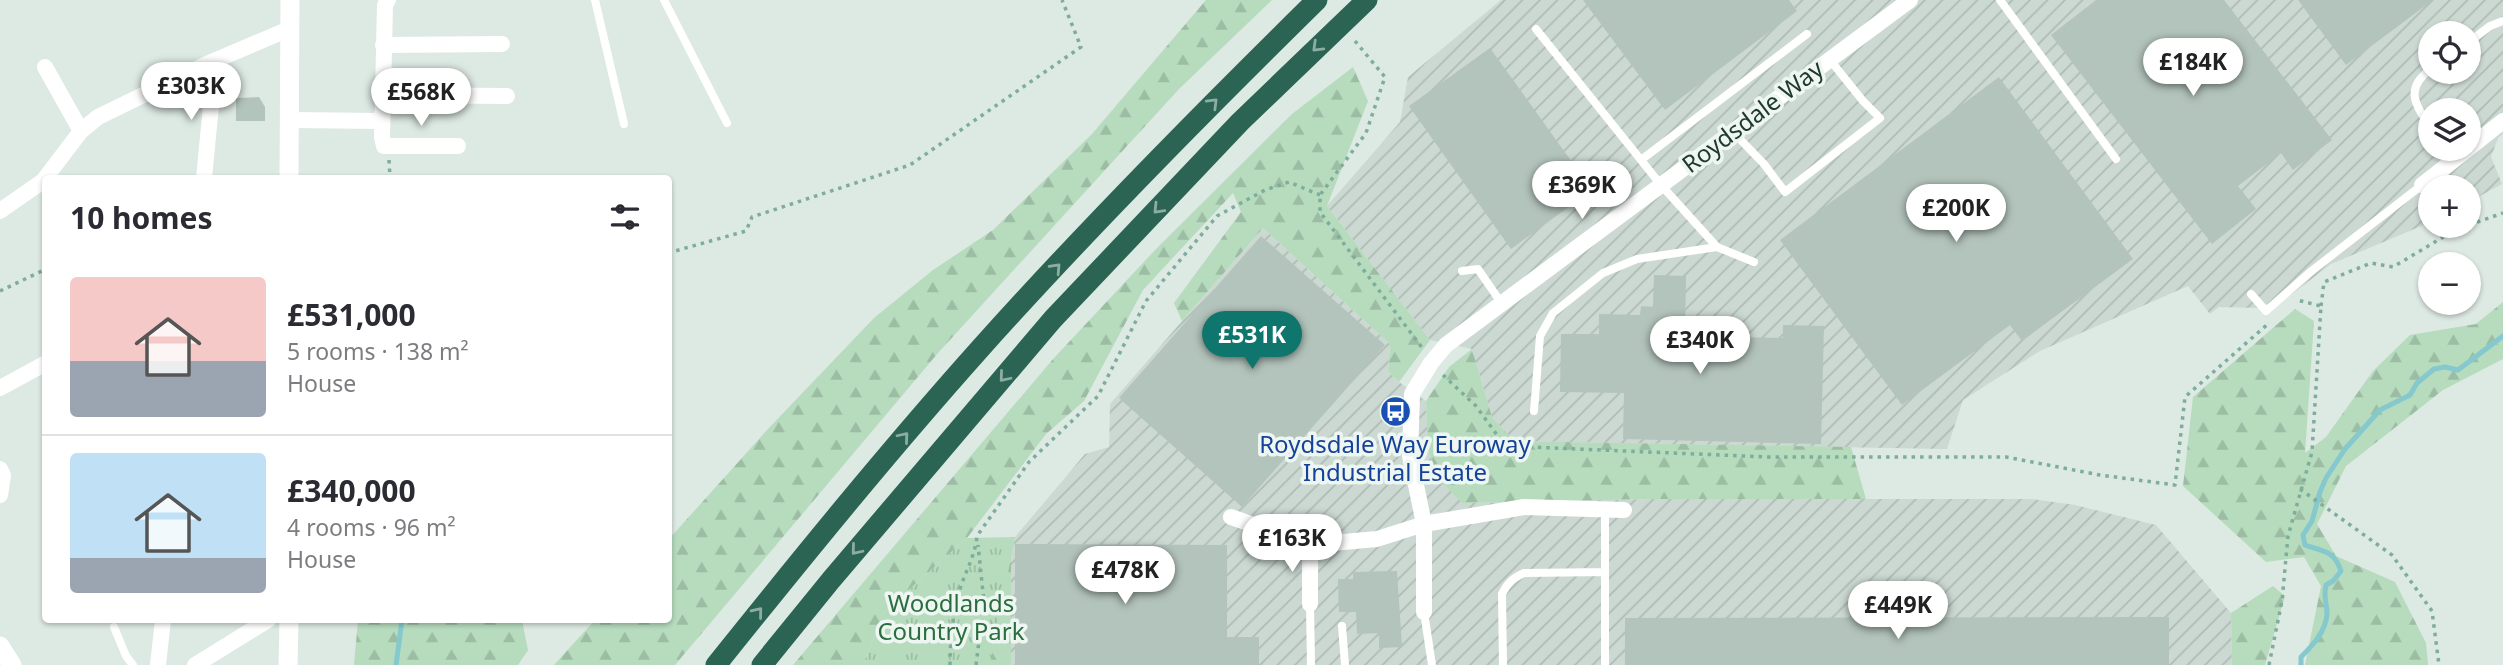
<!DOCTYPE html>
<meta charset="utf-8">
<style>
body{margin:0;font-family:"Noto Sans",sans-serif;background:#f2f2f3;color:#2b2b33;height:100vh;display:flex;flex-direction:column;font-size:26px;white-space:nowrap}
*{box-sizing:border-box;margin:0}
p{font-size:23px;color:#7c7c81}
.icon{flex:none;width:38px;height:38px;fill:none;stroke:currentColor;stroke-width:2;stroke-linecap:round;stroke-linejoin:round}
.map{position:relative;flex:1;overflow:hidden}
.drawer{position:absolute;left:42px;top:175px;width:630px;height:448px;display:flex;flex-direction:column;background:#fff;border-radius:7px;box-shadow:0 2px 5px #0004}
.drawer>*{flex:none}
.buttons{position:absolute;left:2418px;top:21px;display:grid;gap:14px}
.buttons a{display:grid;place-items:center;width:63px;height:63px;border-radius:50%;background:#fff;box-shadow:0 2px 5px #0004;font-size:35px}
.price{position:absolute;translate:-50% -60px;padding:0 16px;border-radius:24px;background:#fff;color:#222;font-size:23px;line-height:46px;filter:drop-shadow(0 2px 4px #0008)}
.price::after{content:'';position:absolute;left:50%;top:42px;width:21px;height:16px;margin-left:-10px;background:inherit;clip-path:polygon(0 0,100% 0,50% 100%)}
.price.active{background:#0f766e;color:#fff}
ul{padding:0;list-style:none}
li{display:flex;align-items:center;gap:21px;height:175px;padding:0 28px}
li+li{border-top:2px solid #e1e1e2}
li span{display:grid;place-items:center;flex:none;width:196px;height:140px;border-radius:7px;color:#555}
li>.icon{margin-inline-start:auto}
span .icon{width:84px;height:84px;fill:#fffc;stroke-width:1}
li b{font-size:30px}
h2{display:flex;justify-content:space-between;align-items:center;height:84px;padding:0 28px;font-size:30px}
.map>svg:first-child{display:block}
.industrial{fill:url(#industrial-furrows);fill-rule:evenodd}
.forest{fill:url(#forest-firs)}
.park{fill:url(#park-tufts)}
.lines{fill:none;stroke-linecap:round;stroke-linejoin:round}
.stream{stroke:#85c9cf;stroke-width:5}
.building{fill:#b3c4bc}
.path{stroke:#7ead9b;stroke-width:3.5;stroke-dasharray:3.5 5;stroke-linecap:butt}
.service{stroke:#fff;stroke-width:8}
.minor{stroke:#fff;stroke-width:16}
.tertiary{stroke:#fff;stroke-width:19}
.motorway{stroke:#2c6454;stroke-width:21}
.oneway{stroke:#8dada2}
.labels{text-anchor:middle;stroke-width:7;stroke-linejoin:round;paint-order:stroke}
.street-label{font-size:24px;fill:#1f3830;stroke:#eef6f1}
.transit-label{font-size:24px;fill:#164399;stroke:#eef6f1}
.park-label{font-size:24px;fill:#2a6e40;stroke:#eef6f1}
</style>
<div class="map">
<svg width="2503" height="665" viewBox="0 0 2503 665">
<defs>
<pattern id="industrial-furrows" width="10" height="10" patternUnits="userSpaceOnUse" patternTransform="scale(1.75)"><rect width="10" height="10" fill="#ccd9d2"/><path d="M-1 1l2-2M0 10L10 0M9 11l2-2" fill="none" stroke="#afbbb5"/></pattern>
<pattern id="forest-firs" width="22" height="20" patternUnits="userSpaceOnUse" patternTransform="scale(1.75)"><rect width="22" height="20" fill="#b6dbbd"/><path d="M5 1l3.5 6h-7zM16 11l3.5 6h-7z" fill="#9cbda3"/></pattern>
<pattern id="park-tufts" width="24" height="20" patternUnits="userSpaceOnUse" patternTransform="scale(1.75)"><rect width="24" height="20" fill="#b6dbbd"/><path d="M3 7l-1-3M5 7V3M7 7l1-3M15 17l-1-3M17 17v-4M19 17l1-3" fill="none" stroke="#9cbda3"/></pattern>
</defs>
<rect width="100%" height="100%" fill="#dde9e3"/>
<path class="industrial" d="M1501,0H2503V134L2498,138L2491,157L2502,184L2469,202V187H2431V222L2331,264L2292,294L2258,308L2219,307L2210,314L2188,286L2040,351L1963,400L1947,449L1514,441L1492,417L1472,349L1430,340L1327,206L1400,122L1408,77ZM2431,33H2469V72H2431ZM2431,110H2469V149H2431Z
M1263,228L1390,344L1388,371L1399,382L1426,401L1428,450L1462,503L1650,499H2032L2075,505L2156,525L2231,613L2232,665H990L1015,537L1085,454L1109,447L1110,404Z"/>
<path class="forest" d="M1206,0H1272L1179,89L938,353L675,665H554L595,620H668L669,539L768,429L874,318L933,270L993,230L1092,134Z
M1353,67L1368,101L1327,206L1430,340L1399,382L1388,371L1390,344L1263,228L1182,321L1174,303L1241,212L1233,193L1143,290L1084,401L1046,434L967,538L884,612L863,665H793L1054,358L1156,249L1292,114Z
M2503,302V359L2443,390L2346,466L2317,524L2336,556L2395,582L2426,643L2428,665H2305L2321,586L2304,557L2266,562L2183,486L2193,397L2295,309L2314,321L2305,453L2326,437L2373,371L2410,335L2476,324Z
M1472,349L1492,417L1514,441L1851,447L1866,499H1650L1462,503L1440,480L1428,450L1426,401L1449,367Z
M1011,556V665H985Z
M2273,586L2285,596L2265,665H2232L2231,613Z
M358,620H522L528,650L518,665H354Z"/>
<path class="park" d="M1015,537L990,665H863L884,612L967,538Z"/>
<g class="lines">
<path class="stream" d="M396,665L402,620
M2301,665V657C2313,645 2326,631 2327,614C2327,603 2323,597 2326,585L2333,581L2341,571C2334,550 2324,552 2305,545L2303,535L2312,521L2320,492L2326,478L2345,449L2380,410L2410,395L2417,383L2434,369L2445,367L2458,370L2503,336"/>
</g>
<path class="building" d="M1583,0H1789L1797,11L1665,110Z
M2096,0H2224L2332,140L2293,170L2281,153L2238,186L2256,209L2212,244L2051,35Z
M2298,0H2433L2346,65Z
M1490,48L1592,190L1511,249L1409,106Z
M1999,77L2133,259L2022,341L2010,325L1902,405L1780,240Z
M259,97L265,107V121H236V98Z
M1261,236L1385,345L1242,507L1119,398Z
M1654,275L1686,276L1685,336L1783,338V325L1824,326L1821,444L1623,439L1624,393L1560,392L1561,334H1599V314L1640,315L1641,306L1653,307Z
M1015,544L1227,545V637H1259V665H1015Z
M1397,571L1402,647L1379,648V633L1357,634L1356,612H1339L1338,579H1353V572Z
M2169,617V665H1625V618Z"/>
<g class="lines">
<path class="path" d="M1355,41L1385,77L1366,133L1320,195V212L1423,349
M389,160L390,178
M2469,225L2503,213
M668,253L746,231L752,217L910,165L1081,47L1062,0
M0,291L46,269
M2321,306L2324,282L2371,263L2393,267L2450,233L2468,226
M1443,375L1476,406L1505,446L1768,457H2006L2100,475L2175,485L2185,397L2269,323
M2300,489L2392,555L2432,611L2439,665
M950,665C950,640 953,612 960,589C966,570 975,556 977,536L1029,462L1098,396L1146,301L1217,216L1265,190L1289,182L1320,195
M976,665L984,602L978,545
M2269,665L2282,601L2288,536L2312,452L2321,306L2297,300"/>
<path class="service" d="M595,0L624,124
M664,0L727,123
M2000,0L2116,159
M1536,29L1661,185L1717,247L1754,262
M2469,42L2490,26L2503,21
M2431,69C2403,89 2416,106 2431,128
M1733,132L1764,164L1785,192L1880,118L1863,101L1830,60
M1641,160L1807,34
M1462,271L1478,269L1502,304
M2251,294L2266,311L2309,273L2422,185
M1534,411L1540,336L1553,313L1603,273L1637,259L1717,247
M1605,510V665
M1310,604L1311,665
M1424,612L1432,665
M1342,626L1345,665
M114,627L126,656L133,665
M1503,665L1502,594C1507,583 1513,578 1524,573L1605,572"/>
<path class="minor" d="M388,0L385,5L382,137L384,146H458
M383,45L502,44
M45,67L81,131
M383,95L507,96
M289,120L382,121
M2469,148L2503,121
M204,178L213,85L209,63
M2422,185L2468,149
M0,211L43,181L81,131L98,117L209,63L289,29
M0,388L46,363
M0,469L3,475L0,495
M1231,517L1310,545L1377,539L1424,524L1524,507L1624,510
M1310,545V604
M1424,612V524L1410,456L1412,394L1431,363L1446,345L1910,0
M158,665L163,620
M195,665L268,620"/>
<path class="tertiary" d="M289,178L290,0
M0,646L12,665
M288,665L289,620"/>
<path class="motorway" d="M716,665C801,559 887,453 978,351C1086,230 1201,114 1317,0
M762,665L831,580L1053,319L1240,122L1367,0"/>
</g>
<defs><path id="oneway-chevron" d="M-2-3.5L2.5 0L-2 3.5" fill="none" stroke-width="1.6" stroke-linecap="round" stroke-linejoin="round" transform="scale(1.75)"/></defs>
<g class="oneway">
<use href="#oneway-chevron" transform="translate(1317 47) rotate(136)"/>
<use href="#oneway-chevron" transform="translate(1213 103) rotate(-45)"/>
<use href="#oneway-chevron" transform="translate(1158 209) rotate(134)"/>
<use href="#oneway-chevron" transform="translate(1056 268) rotate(-47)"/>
<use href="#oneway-chevron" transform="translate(1004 377) rotate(130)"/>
<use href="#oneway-chevron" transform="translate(904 437) rotate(-50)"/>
<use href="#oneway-chevron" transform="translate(856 550) rotate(130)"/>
<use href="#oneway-chevron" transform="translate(758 612) rotate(-51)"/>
</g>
<defs>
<symbol id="bus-disc" viewBox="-11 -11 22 22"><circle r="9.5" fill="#1a4fb4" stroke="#eef6f1"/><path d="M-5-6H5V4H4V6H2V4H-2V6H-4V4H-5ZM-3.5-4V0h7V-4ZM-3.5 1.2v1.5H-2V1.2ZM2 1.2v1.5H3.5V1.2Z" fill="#fff"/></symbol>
</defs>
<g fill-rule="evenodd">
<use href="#bus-disc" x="1378" y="394" width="35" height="35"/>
</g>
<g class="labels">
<g class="street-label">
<text transform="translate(1753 117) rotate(-37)" y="8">Roydsdale Way</text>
</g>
<g class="transit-label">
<text x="1395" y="453">Roydsdale Way Euroway<tspan x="1395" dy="28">Industrial Estate</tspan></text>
</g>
<g class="park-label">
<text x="951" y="612">Woodlands<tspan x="951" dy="28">Country Park</tspan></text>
</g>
</g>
</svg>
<div class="buttons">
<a><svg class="icon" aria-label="locate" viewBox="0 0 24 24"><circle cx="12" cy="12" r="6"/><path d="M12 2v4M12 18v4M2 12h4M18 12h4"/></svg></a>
<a><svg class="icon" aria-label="layers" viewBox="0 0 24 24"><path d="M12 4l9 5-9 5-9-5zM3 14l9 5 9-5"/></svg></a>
<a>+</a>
<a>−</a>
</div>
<b class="price" style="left:2193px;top:98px">£184K</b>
<b class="price" style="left:191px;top:122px">£303K</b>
<b class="price" style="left:421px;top:128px">£568K</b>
<b class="price" style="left:1582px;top:221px">£369K</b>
<b class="price" style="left:1956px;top:244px">£200K</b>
<b class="price active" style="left:1252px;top:371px">£531K</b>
<b class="price" style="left:1700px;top:376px">£340K</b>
<b class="price" style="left:1292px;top:574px">£163K</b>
<b class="price" style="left:1125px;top:606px">£478K</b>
<b class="price" style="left:1898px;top:641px">£449K</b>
<section class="drawer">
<h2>10 homes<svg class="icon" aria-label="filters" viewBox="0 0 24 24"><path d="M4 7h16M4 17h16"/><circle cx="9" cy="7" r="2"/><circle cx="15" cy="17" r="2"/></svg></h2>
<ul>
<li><span style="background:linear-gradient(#f6c9c9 60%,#9aa5b1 0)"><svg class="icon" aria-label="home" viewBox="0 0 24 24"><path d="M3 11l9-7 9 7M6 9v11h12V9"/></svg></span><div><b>£531,000</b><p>5 rooms · 138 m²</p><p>House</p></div></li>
<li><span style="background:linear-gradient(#bfe0f5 75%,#9aa5b1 0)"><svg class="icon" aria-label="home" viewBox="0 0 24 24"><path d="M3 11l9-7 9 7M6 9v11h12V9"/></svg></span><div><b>£340,000</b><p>4 rooms · 96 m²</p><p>House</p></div></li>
</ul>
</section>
</div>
